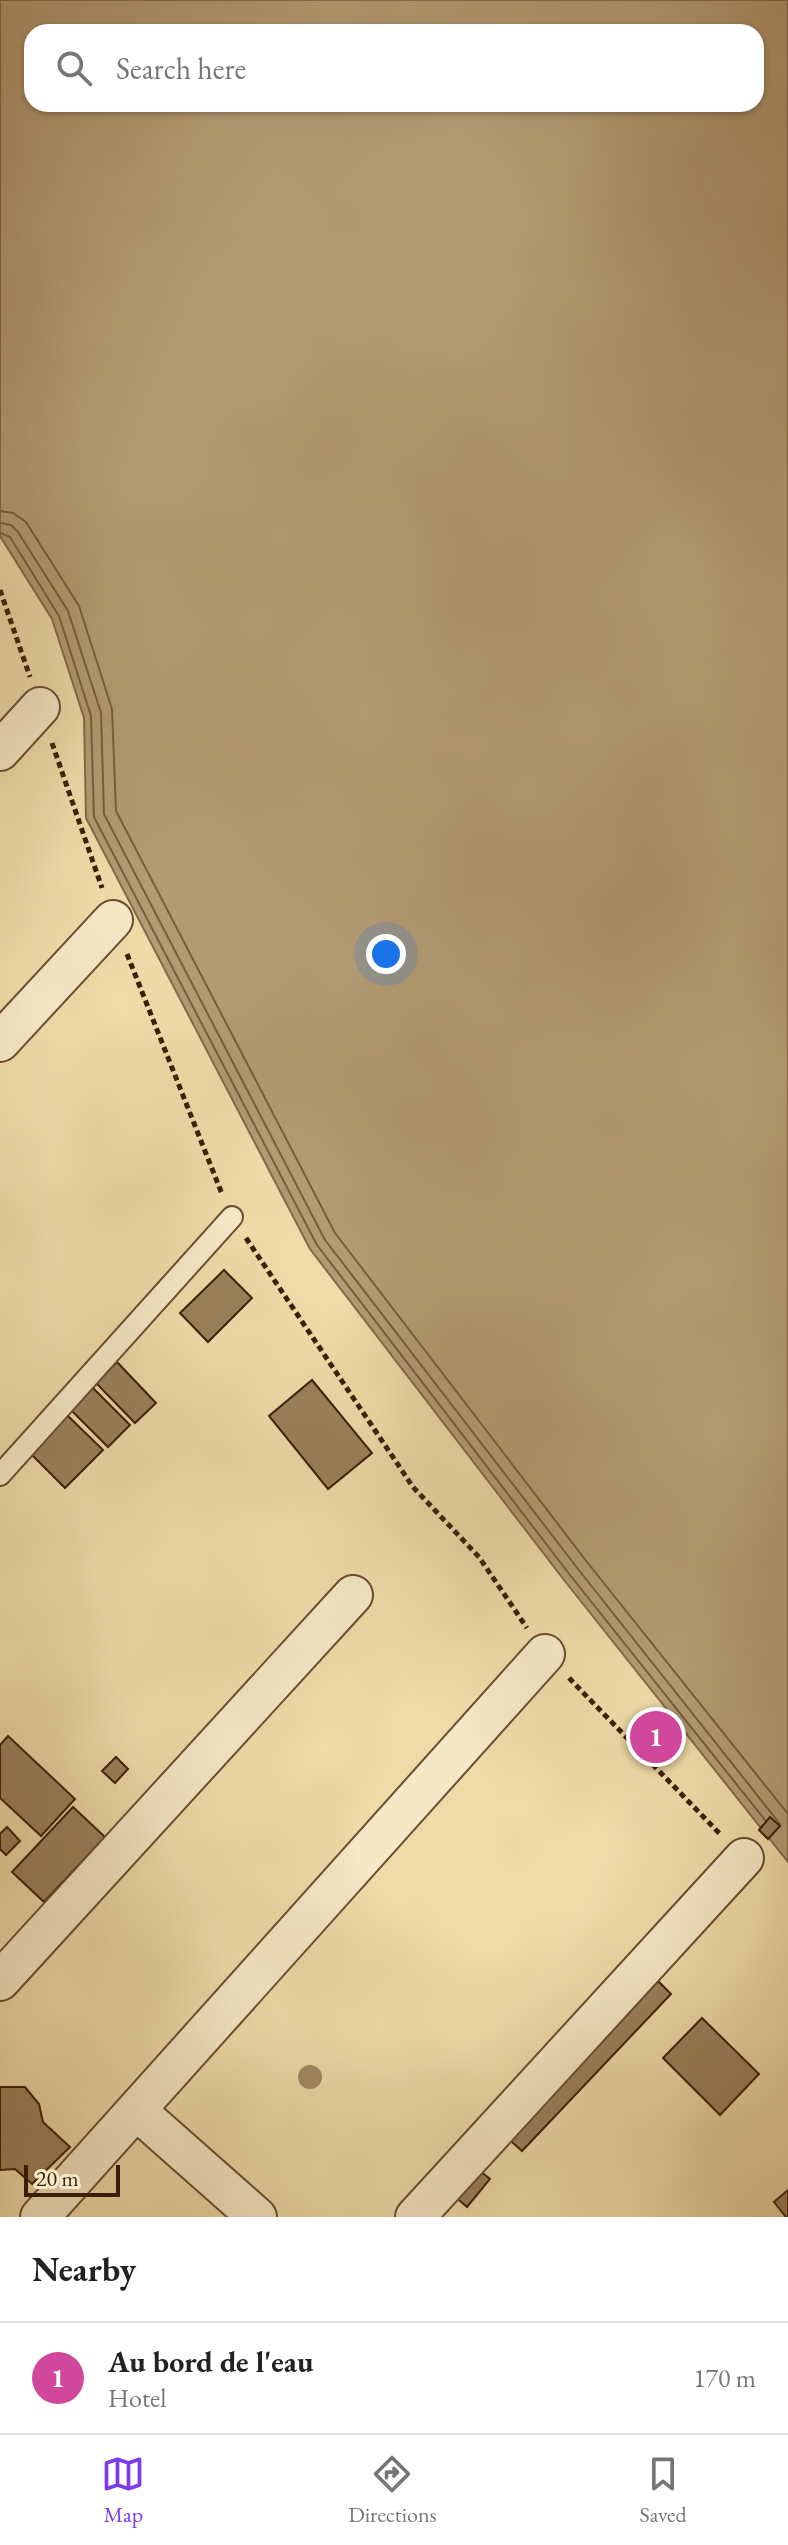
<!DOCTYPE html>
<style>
body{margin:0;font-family:"EB Garamond",serif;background:#f6f6f6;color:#222}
.scale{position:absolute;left:24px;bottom:20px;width:96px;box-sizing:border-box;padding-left:8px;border:4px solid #3e1d08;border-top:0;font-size:22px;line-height:28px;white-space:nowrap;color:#3e1d08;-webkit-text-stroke:6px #f5e8c6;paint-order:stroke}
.you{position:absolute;left:386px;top:954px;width:28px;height:28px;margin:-20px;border:6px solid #fff;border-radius:50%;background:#1a73e8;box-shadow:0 0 0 12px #1a73e833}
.badge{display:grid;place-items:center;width:52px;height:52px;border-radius:50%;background:#7c3aed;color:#fff;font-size:26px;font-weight:700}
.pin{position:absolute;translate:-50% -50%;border:4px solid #fff;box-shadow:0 2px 8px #0006}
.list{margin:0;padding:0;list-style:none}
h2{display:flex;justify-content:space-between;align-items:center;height:104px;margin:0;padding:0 32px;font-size:34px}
h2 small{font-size:26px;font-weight:400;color:#767676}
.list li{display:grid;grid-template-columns:52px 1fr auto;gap:24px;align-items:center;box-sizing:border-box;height:112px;padding:0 32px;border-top:2px solid #e0e0e0}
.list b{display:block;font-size:30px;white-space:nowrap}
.list p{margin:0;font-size:26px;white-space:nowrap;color:#767676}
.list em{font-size:26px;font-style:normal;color:#767676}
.icon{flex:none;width:44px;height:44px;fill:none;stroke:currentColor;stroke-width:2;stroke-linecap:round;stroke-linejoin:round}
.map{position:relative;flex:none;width:788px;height:2217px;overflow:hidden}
.search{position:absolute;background:#fff;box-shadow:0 2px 6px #0004;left:24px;right:24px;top:24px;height:88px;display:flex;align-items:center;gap:20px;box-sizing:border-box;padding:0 28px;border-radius:24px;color:#767676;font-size:30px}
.sheet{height:216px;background:#fff}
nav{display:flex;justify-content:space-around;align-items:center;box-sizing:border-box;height:112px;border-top:2px solid #e0e0e0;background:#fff;font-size:22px;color:#767676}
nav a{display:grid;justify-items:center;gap:4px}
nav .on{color:#7c3aed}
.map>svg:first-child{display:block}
</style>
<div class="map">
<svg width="788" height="2217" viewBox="0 0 788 2217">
<rect width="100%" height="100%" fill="#efdba8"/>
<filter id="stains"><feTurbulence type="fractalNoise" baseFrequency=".0025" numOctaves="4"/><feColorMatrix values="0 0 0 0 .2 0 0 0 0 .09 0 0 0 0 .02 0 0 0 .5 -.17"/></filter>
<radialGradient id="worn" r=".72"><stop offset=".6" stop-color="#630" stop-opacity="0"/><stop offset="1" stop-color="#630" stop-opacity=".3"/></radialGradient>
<path fill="#b39a72" stroke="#846848" stroke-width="2" fill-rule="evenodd" d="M0,0H788V1862L564,1580L310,1249L86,818L84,718L52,619L0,536ZM32,32H756V104H32Z"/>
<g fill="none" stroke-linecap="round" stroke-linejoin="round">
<path stroke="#785c3d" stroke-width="2" d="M0,511L13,513L26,522L79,606L112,709L116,811L335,1233L587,1562L788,1814
M0,523L11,525L18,532L68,611L101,713L104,814L325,1240L578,1569L780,1824
M0,533L10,537L59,616L91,716L94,817L317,1245L570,1575L765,1820"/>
</g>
<path fill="#9a805b" stroke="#3e1d08" stroke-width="2" d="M224,1270L252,1298L208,1342L180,1313Z
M117,1362L156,1403L135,1423L96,1383Z
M312,1380L372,1453L328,1489L269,1416Z
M93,1388L130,1425L108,1447L71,1410Z
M67,1415L103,1450L65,1488L30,1453Z
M8,1736L75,1799L41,1836L0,1798V1745Z
M116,1757L128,1769L115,1783L102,1771Z
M73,1807L105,1837L44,1902L12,1872Z
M770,1817L780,1826L768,1839L759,1830Z
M7,1827L20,1841L6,1855L0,1849V1834Z
M653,1976L671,1994L522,2151L503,2134Z
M702,2018L759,2074L720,2115L663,2058Z
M0,2087H25L39,2104L43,2122L70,2147L32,2184L15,2169L0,2170Z
M474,2166L490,2179L467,2207L451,2193Z
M788,2190V2217H786L774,2202Z"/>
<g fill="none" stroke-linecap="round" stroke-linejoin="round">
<g stroke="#6a4c30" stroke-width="24">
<path id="lane" d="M0,1475L232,1217"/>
</g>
<g stroke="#6a4c30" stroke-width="42">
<path id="street" d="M0,751L40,707
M0,1042L113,920
M0,1981L353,1595
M136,2110L257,2217
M40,2217L545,1654
M415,2217L744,1858"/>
</g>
<path stroke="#3e1d08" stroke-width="5" stroke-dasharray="6 4" stroke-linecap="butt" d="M0,590L30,677
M52,743L102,888
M127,954L222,1194
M246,1238L413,1487L479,1557L527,1628
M569,1678L721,1835"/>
<use href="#lane" stroke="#f5e8c6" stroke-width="20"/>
<use href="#street" stroke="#f5e8c6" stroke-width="38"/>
</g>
<circle fill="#a28862" cx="310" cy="2077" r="12"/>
<rect width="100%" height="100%" filter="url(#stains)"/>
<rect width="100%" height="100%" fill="url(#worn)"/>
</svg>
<div class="scale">20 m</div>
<div class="you"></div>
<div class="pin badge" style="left:656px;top:1737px;background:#d1479c">1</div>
<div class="search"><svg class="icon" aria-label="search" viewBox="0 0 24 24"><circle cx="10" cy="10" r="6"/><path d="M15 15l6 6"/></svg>Search here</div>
</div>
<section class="sheet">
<h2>Nearby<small></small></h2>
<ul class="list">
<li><span class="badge" style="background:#d1479c">1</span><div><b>Au bord de l'eau</b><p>Hotel</p></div><em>170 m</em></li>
</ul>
</section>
<nav>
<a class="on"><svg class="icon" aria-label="map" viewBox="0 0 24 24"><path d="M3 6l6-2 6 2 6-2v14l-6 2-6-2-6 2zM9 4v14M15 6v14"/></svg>Map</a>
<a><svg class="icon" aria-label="directions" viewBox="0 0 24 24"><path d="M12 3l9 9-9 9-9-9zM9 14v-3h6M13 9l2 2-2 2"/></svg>Directions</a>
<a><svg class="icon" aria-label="saved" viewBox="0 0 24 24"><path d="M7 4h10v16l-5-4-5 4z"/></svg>Saved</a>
</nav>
